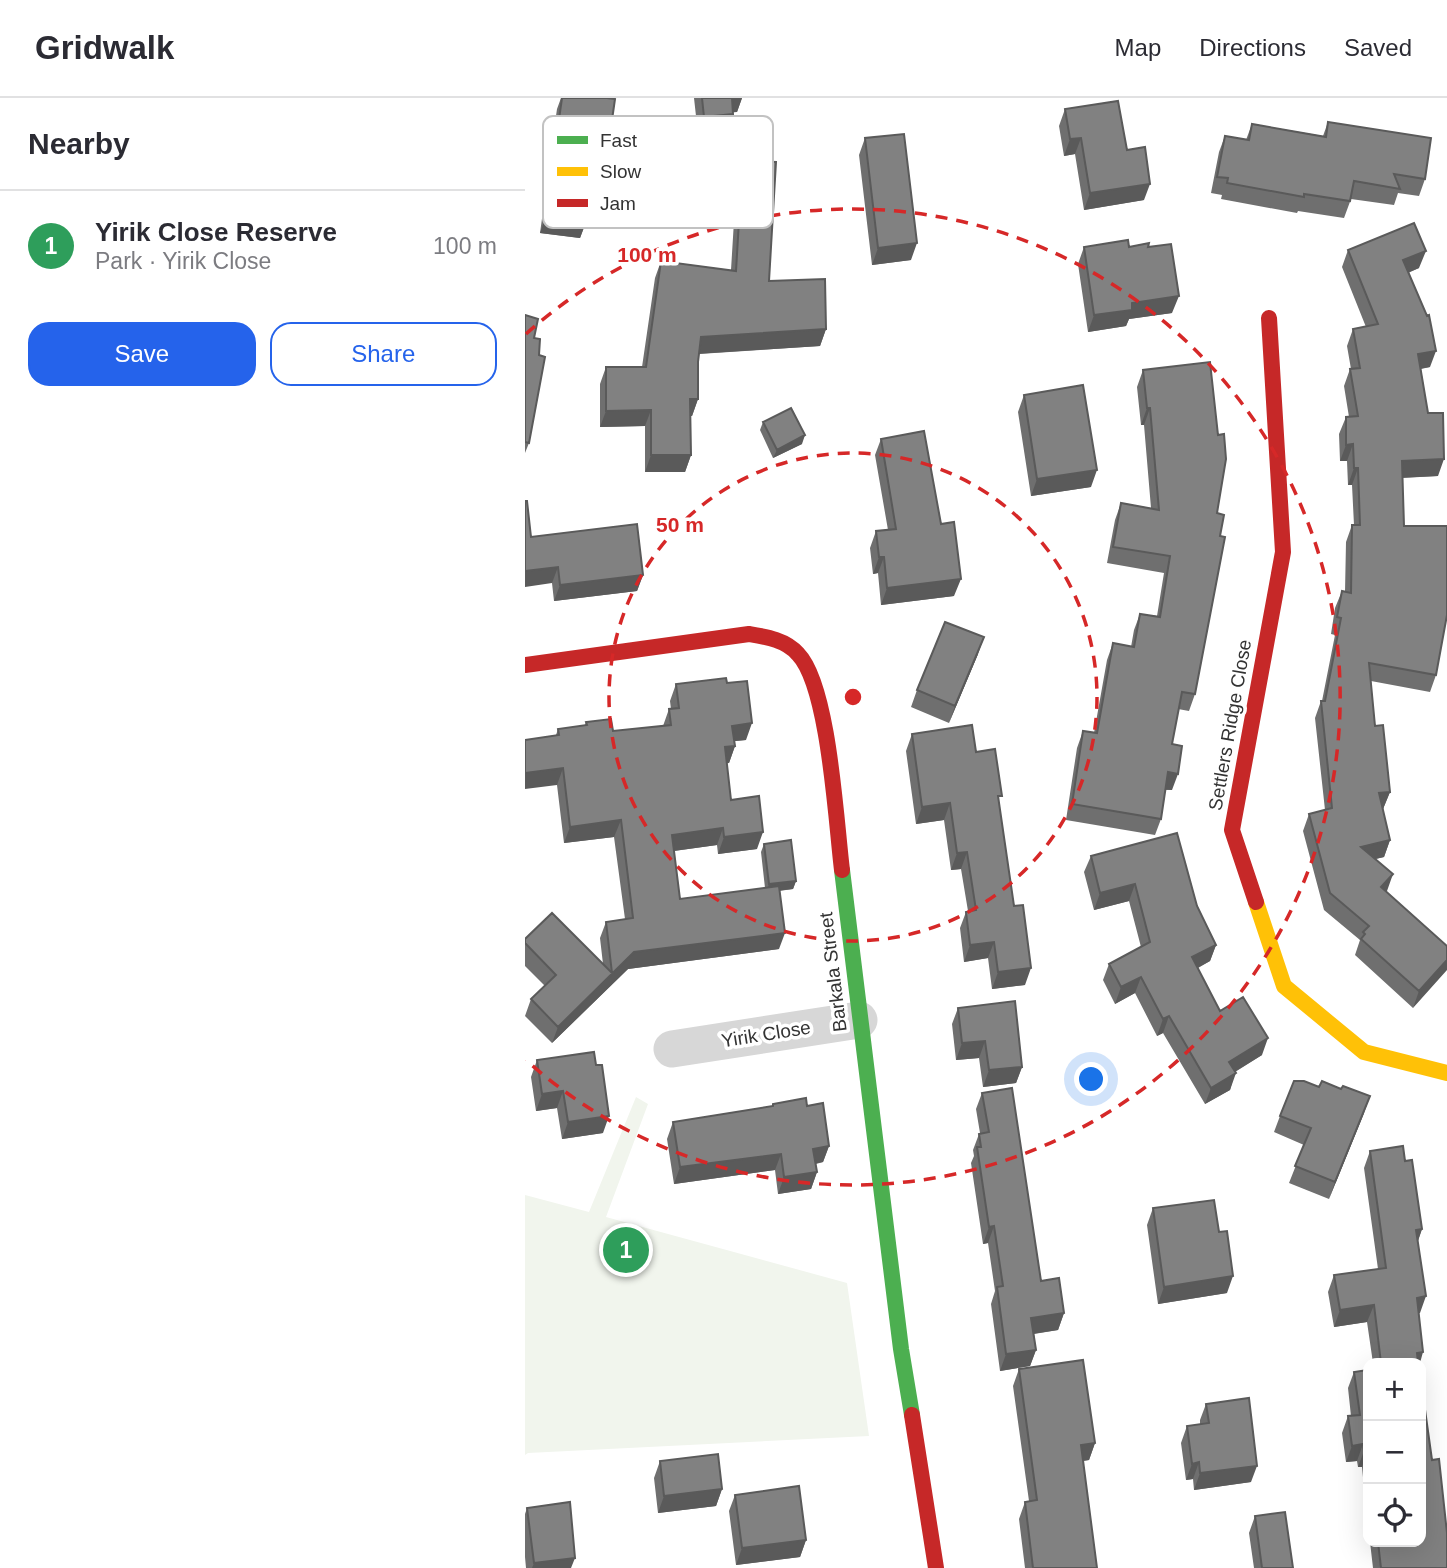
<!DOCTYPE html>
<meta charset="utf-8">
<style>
body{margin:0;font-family:Arial,sans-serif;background:#f7f7f7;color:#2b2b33}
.controls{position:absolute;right:21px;bottom:21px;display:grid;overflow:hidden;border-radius:14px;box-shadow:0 7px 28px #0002}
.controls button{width:63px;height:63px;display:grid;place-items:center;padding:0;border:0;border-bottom:2px solid #e1e1e2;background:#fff;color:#2b2b33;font:35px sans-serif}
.you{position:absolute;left:567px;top:982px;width:24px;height:24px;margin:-18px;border:5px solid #fff;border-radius:50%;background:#1a73e8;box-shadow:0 0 0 10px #1a73e833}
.badge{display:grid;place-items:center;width:46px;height:46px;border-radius:50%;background:#2563eb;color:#fff;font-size:23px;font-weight:700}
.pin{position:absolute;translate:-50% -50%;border:4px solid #fff;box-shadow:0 2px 7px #0006}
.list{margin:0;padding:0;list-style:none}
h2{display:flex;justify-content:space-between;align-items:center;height:91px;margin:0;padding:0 28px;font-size:30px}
h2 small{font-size:23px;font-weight:400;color:#7c7c81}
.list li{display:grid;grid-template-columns:46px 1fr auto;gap:21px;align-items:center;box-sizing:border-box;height:112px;padding:0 28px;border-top:2px solid #e1e1e2}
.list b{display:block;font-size:26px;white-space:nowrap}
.list p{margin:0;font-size:23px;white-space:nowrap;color:#7c7c81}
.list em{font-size:23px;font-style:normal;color:#7c7c81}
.actions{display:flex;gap:14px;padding:21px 28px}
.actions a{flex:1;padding:16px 0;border:2px solid #2563eb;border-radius:21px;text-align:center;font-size:24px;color:#2563eb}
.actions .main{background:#2563eb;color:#fff}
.icon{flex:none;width:38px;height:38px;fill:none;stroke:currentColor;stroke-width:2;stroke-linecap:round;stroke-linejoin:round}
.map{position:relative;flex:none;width:922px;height:1470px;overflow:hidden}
header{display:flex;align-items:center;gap:42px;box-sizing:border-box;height:98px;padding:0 35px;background:#fff;border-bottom:2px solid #e1e1e2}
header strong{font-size:33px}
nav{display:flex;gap:38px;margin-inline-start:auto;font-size:24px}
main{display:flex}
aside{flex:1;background:#fff}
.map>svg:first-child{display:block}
</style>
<header>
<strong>Gridwalk</strong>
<nav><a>Map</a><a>Directions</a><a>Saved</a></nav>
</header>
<main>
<aside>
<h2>Nearby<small></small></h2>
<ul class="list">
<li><span class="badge" style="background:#2e9e5b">1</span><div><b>Yirik Close Reserve</b><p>Park · Yirik Close</p></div><em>100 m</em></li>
</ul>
<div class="actions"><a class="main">Save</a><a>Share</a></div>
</aside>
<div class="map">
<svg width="922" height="1470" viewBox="0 0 922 1470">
<rect width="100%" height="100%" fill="#fff"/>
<path fill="#f1f5ed" d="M111,999L123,1006L81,1119L322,1185L344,1338L3,1355L0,1357V1097L64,1114Z"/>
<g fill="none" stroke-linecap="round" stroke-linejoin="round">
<path stroke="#d7d7d7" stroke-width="37" d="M147,951L334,922"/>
<path stroke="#4caf50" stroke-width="16" d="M317,772L376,1251L387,1317"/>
<path stroke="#ffc107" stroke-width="16" d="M731,804L759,888L839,954L922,975"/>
<path stroke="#c62828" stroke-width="16" d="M0,567L224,536C242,539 261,542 273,556C304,588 311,724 317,772
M731,804L707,732L758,454L744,220
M387,1317L411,1470"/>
</g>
<path fill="#6f6f6f" d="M36,0H82L80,46L26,52L32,11Z
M169,0H217L212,14H208L202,32L173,36Z
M540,11L602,52L619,102L559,112L550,56L539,58L534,28Z
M803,24L900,81L894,98L873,95L869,107L826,101L819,120L773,113L772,115L696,101L697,97L686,95L694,54L700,38L721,42L727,26L798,38Z
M340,40L386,162L347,167L334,57Z
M30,54L61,124L55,140L15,135L24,70Z
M199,62L244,183L301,231L295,248L174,256L173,301L167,318H165L166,357L160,374H120V328L75,329V286L81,269H117L130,180L136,163L206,172L209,123H191L193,79Z
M559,149H623L647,215L604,221L601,228L563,234L553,166Z
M823,152L894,170L883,175L905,269L896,271L913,378L877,380L879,428L911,577L905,594L846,583L850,628L865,694L858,711L865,742L859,759L850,761L861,793L922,848L888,910L830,857L835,842L799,812L778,733L784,716L800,712L790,620L796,603H797L810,537L806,536L810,510L817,493L820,494L821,444L827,427H829L827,387H823L822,363H815L814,336L821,319H824L819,288L825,271H826L822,248L828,231L841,229L817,169Z
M0,217L9,240L4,345L0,355Z
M618,272L692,415L670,596L664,613L653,611L647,646V692H640L636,721L630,737L541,722L552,650L558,633L569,635L582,562L588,545L606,549L609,532L615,516L632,518L639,475L582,465L590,422L596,405L626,410L619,327H616L612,289Z
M499,297L566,389L506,398L493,314Z
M238,324L277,346L248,360L235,332Z
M356,341L416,426L429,498L356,507L353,475L348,476L345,450L351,433L363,432L350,357Z
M6,439L118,477L112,493L29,503L27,485Z
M453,556L424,625L386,609L392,592Z
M202,585L221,642L209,643L210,648L204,665H202L206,702L232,751L193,756L192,747L149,753L155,801L240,790L236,754L239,746L271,783L268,791L254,793V851L103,871L27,945L0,918L6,901L20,888L0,868V841L78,866L75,840L81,824L100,821L89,739L39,745L32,687L31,637L33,631L60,627L61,624L88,633L138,628L144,611H146L145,603L151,586Z
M387,636L451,654L474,705L500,887L467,891L463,860L439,864L435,830L441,814L443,813L436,771L426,772L419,722L391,726L381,653Z
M566,758L672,808L691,847L685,863L673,870L695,913L737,957L710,974L705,992L680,1006L638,935L632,938L610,895L590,906L578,882L584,866L616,849L604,803L569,812L559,774Z
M433,910L497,969L491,985L458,989L454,960L431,962L427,926Z
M12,962L78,1035L37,1041L32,1010L11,1013L6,979Z
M794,989L816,991L839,1015L804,1101L764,1085L779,1047L749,1034L755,1018Z
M457,995L516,1183L539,1215L533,1232L509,1236L511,1252L505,1268L475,1273L466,1206L470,1193L463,1145L458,1146L446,1065L449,1058L448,1052L454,1036L455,1035L451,1011Z
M248,1006L282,1008L304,1048L298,1064L291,1066L292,1074L286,1091L253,1096L250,1072L149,1086L142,1041L148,1024L247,1009Z
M845,1053L880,1063L897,1131L893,1143L895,1215H894L895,1265H848L842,1224L809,1229L803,1194L809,1177L853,1171L839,1070Z
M628,1110L694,1134L702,1195L633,1206L622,1127Z
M494,1271L570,1345L564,1362L558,1363L572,1470H500L494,1421L500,1404L504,1403L488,1288Z
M843,1272V1430L837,1369H833L832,1363L821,1364L817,1335L823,1318H826L823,1290L829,1274Z
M681,1306L726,1384L669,1392L668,1381L661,1382L656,1345L662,1328L675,1327V1322Z
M135,1363L197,1391L191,1408L133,1415L129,1380Z
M210,1397L281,1442L275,1459L211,1467L204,1413Z
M2,1410L46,1470H1L0,1459V1416Z
M730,1418L768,1470H729L724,1435Z
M845,1444H896L922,1470H848Z"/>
<path fill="#5a5a5a" d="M206,0H217L212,14L201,15Z
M208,16L202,32L173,36L179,19Z
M86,29L80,46L26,52L32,35Z
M556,40L550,56L539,58L545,41Z
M625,86L619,102L559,112L565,95Z
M197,106H215L209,123H191Z
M21,118L61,124L55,140L15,135Z
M392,145L386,162L347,167L353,150Z
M901,153L894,170L872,179L878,162Z
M654,198L647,215L604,221L601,228L563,234L569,217L607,205Z
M301,231L295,248L170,256L176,239Z
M911,253L905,269L887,272L893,256Z
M165,301H173L167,318L159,317Z
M622,310H625L619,327H616Z
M126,312L120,328L75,329L81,313Z
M280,337L277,346L248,360L252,352Z
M828,346L822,363H815L821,347Z
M126,357H166L160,374H120Z
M919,361L913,378L870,380L877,363Z
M829,370H833L827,387H823Z
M572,372L566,389L506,398L512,381Z
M354,459H359L353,475L348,476Z
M33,469L27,485L0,489V473Z
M118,477L112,493L29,503L35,487Z
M436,481L429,498L356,507L362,490Z
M459,539L453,556L424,625L430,608Z
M227,625L221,642L201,644L207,628Z
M210,648L204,665L194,666L200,649Z
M38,670L32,687L0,691V675Z
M643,674L653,676L647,692L637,691Z
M865,694L858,711L847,712L854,695Z
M425,705L419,722L391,726L397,709Z
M96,722L89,739L39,745L45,729Z
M198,730L192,747L141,754L147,737Z
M238,734L232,751L193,756L199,739Z
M865,742L859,759L830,766L836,749Z
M442,754L436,771L426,772L432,755Z
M868,776L862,793L850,806L856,789Z
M271,783L268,791L241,794L244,786Z
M610,786L604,803L569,812L575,795Z
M260,835L254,851L103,871L27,945L33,929L109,854Z
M469,844L463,860L439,864L445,847Z
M691,847L685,863L661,876L667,859Z
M922,862V872L888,910L894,893Z
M506,870L500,887L467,891L473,874Z
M616,879L610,895L590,906L596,889Z
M644,918L638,935L632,938L638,921Z
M743,940L737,957L698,981L704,964Z
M460,943L454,960L431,962L437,945Z
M497,969L491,985L458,989L464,972Z
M711,975L705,992L680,1006L686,990Z
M38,993L32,1010L11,1013L17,996Z
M845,998L839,1015L804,1101L810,1084Z
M84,1018L78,1035L37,1041L43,1024Z
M304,1048L298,1064L282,1067L288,1051Z
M256,1056L250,1072L149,1086L155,1069Z
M292,1074L286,1091L253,1096L259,1079Z
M469,1128L463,1145L458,1146L464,1129Z
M897,1131L891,1148V1132Z
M708,1178L702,1195L633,1206L639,1189Z
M901,1198L895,1215L886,1216L892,1200Z
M849,1207L842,1224L809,1229L815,1212Z
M539,1215L533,1232L500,1237L506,1220Z
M511,1252L505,1268L475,1273L481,1256Z
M898,1254L895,1265H888L892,1255Z
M570,1345L564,1362L549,1364L556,1347Z
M838,1346L832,1363L821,1364L827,1348Z
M843,1352L837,1369H833L839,1353Z
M674,1364L668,1381L661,1382L667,1366Z
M732,1368L726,1384L669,1392L675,1375Z
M197,1391L191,1408L133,1415L139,1398Z
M281,1442L275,1459L211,1467L217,1450Z
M50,1460L46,1470H7L9,1465Z"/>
<path fill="#818181" stroke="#5a5a5a" stroke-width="2" d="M37,0H82L90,1L86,29L32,35Z
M177,0H207L208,16L179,19Z
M593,3L602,52L620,49L625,86L565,95L556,40L545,41L540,11Z
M803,24L906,40L900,81L869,76L875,91L829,83L825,103L779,96V99L702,85L703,80L692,79L700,38L724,42L727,26L801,39Z
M379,36L392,145L353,150L340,40Z
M199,62L251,64L244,183L300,181L301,231L176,239L173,264V301H165L166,357H126V312L81,313V269H121L136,163L211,173L215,106H197Z
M889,125L901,153L878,162L902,218L904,217L911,253L893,256L903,315H918L919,361L877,363L879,428H922V517L911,577L844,565L850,628L858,627L865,694L854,695L865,742L836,749L868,776L856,789L922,848V862L894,893L836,841L840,836L838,834L844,828L805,795L784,716L807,710L796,603H800L816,520L812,519L817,493L826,495L827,427H835L833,370H829L828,346L821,347V319L833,318L825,271L835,270L828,231L853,226L823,152Z
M603,142L604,149L624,145L623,149L646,146L654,198L607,205V212L569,217L559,149Z
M0,217L13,221L9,240L15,241L14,257L20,259L4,345L0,344Z
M685,264L693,337L699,336L701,361L692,415L699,417L695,438L700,439L670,596L657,594L647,646L657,648L653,676L643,674L636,721L547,706L558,633L572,635L588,545L609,549L615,516L635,519L645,458L588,449L596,405L634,412L625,310H622L618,272Z
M558,287L572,372L512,381L499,297Z
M266,310L280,337L252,352L238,324Z
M399,333L416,426L429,424L436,481L362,490L359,459H354L351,433L371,431L356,341Z
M0,403H2L6,439L112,426L118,477L35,487L33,469L0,473Z
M420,524L459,539L430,608L392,592Z
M201,580L202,585L222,583L227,625L207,628L210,648L200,649L206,702L234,698L238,734L199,739L198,730L147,737L155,801L254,788L260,835L109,854L33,929L6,901L31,877L0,845V841L27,815L87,875L81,824L108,820L96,722L45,729L38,670L0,675V642L34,637L33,631L62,627L61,624L86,621L88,633L146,627L144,611L154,610L151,586Z
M447,627L451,654L470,651L477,698H473L489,808L498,807L506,870L473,874L469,844L445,847L441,814L451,812L442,754L432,755L425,705L397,709L387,636Z
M652,735L672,808L691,847L667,859L695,913L718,899L743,940L704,964L711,975L686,990L644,918L638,921L616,879L596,889L584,866L625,844L610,786L575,795L566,758Z
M266,742L271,783L244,786L239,746Z
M490,903L497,969L464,972L460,943L437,945L433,910Z
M69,954L71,967H77L84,1018L43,1024L38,993L17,996L12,962Z
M769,983H779L794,989L797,983L816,991L818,988L845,998L810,1084L770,1068L786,1030L755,1018Z
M487,990L516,1183L534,1180L539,1215L506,1220L511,1252L481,1256L472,1189L478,1188L469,1128L464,1129L452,1049H456L454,1036L464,1034L457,995Z
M281,1000L282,1008L298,1005L304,1048L288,1051L292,1074L259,1079L256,1056L155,1069L148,1024L248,1008V1006Z
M878,1048L880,1063L887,1062L897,1131L891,1132L901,1198L892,1200L898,1254L892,1255L893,1265H856L849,1207L815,1212L809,1177L861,1170L845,1053Z
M689,1102L694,1134L702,1133L708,1178L639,1189L628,1110Z
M558,1262L570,1345L556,1347L572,1470H508L500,1404L512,1402L494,1271Z
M843,1272V1358V1352L839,1353L838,1346L827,1348L823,1318L835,1317L829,1274Z
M896,1283L907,1362L914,1361L922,1435V1470H856L853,1444H896Z
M724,1300L732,1368L675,1375L674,1364L667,1366L662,1328L684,1325L681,1306Z
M193,1356L197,1391L139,1398L135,1363Z
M274,1388L281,1442L217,1450L210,1397Z
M45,1404L50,1460L9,1465L2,1410Z
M760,1414L768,1470H737L730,1418Z"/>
<g fill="none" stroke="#d62828" stroke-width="3.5" stroke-dasharray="12 9">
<circle cx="328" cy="599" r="244"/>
<path d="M1 236A488 488 0 1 1 1 962"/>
</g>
<g text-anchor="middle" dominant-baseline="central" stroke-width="7" stroke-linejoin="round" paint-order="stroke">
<g font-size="19" fill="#333" stroke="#fff">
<text transform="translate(705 627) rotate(-80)">Settlers Ridge Close</text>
<text transform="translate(308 874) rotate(-97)">Barkala Street</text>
<text transform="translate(241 936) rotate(-9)">Yirik Close</text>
</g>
</g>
<rect x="18" y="18" width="230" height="112" rx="10" fill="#fff" stroke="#c2c2c2" stroke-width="2"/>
<rect x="32" y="38" width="31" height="8" fill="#4caf50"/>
<rect x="32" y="69" width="31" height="9" fill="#ffc107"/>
<rect x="32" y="101" width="31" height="8" fill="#c62828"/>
<g font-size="19" fill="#333">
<text x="75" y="49">Fast</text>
<text x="75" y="80">Slow</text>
<text x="75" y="112">Jam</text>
</g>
<circle cx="328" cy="599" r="10" fill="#d62828" stroke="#fff" stroke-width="3.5"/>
<g font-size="21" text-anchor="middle" font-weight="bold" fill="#d62828" stroke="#fff" stroke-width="7" stroke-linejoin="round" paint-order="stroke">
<text x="122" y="164">100 m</text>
<text x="155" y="434">50 m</text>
</g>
</svg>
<div class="controls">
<button>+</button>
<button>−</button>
<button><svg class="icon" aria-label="locate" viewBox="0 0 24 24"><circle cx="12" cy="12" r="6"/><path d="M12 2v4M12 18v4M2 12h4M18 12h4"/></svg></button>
</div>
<div class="you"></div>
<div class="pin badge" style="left:101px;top:1152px;background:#2e9e5b">1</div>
</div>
</main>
